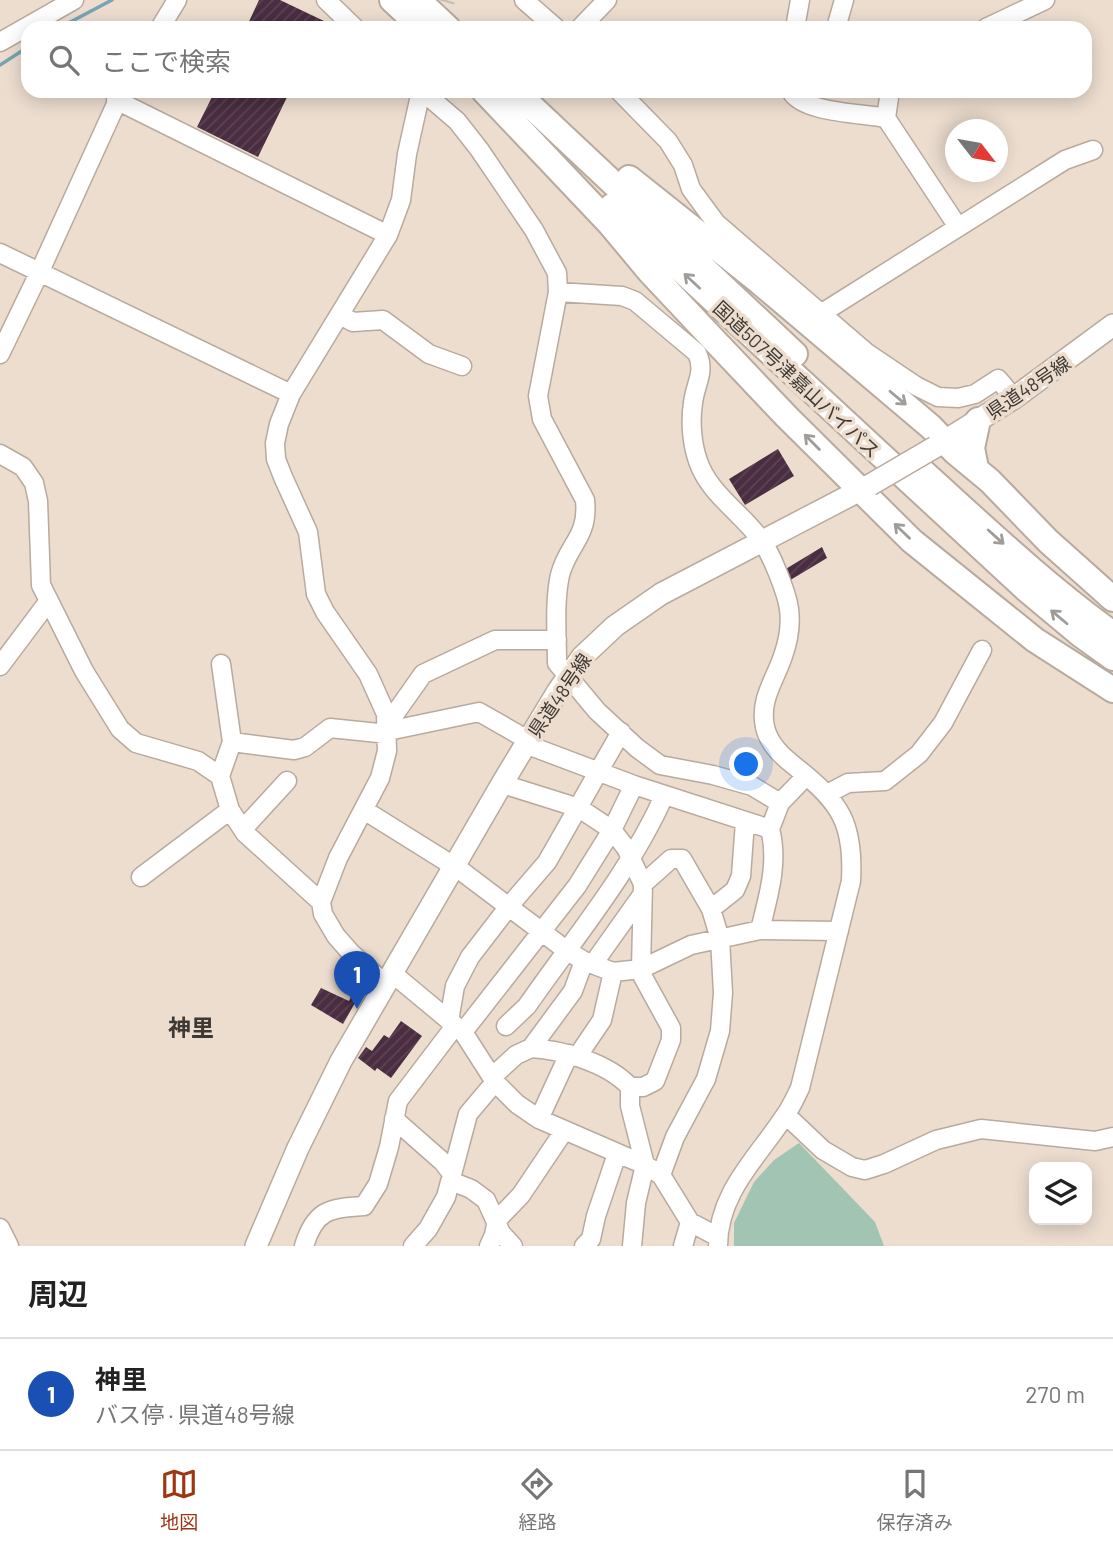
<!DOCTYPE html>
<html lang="ja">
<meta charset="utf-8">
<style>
body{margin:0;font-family:Barlow,"Noto Sans JP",sans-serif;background:#f2f2f2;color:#222}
.controls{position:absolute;right:21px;bottom:21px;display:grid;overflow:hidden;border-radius:14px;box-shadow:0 4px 18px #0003}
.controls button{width:63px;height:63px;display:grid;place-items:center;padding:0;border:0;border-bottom:2px solid #e0e0e0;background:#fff;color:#222;font:35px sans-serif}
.compass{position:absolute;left:945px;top:119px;width:63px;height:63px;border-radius:50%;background:#fff;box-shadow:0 4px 18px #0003;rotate:121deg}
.you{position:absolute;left:747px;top:765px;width:24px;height:24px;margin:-18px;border:5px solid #fff;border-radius:50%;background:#1a73e8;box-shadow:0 0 0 10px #1a73e833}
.badge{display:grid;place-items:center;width:46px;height:46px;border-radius:50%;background:#9d3713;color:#fff;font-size:23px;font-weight:700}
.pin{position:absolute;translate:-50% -58px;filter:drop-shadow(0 2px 4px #0008)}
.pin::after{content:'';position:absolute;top:37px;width:24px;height:21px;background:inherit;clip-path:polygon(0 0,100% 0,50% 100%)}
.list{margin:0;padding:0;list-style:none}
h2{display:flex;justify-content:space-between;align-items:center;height:91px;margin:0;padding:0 28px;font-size:30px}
h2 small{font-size:23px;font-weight:400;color:#767676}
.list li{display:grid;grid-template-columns:46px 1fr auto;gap:21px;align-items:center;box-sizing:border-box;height:112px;padding:0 28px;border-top:2px solid #e0e0e0}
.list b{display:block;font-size:26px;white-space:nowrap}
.list p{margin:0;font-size:23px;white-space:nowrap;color:#767676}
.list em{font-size:23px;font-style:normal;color:#767676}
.icon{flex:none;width:38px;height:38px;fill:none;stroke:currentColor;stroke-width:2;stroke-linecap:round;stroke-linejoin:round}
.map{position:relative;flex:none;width:1113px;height:1246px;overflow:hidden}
.search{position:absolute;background:#fff;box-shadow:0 4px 18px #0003;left:21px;right:21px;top:21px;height:77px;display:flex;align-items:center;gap:18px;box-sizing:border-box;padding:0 24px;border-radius:21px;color:#767676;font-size:26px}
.sheet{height:203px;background:#fff}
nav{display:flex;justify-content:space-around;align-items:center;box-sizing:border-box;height:98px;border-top:2px solid #e0e0e0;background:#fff;font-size:19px;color:#767676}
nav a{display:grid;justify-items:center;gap:4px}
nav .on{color:#9d3713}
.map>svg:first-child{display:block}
</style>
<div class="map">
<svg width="1113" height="1246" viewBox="0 0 1113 1246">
<defs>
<pattern id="building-hatch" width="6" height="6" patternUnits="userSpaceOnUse" patternTransform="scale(1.75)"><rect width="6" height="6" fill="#4a2d40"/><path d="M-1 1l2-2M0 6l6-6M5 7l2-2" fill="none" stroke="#5c4454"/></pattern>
</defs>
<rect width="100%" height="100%" fill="#ecddcf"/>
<path fill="#a2c4b2" d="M799,1143L875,1222L884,1246H734V1223L754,1182L774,1160Z"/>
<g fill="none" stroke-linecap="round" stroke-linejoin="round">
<path stroke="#78a5b1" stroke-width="3.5" d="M59,28L112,0
M0,65L28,47"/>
</g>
<path fill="url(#building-hatch)" d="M259,0H280L324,21L321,28H246Z
M215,91H290L258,157L197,127Z
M778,449L794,476L745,505L729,479Z
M822,547L827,558L787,582L784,570Z
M321,988L349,1001L354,991L360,994L343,1024L311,1005Z
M401,1021L422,1036L391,1078L377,1068L375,1071L358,1058L366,1047L372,1051L384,1035L389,1038Z"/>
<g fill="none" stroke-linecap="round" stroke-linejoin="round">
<path stroke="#c9bcb0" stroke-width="18" stroke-dasharray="18 9" stroke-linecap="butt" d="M438,28L446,0"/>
<g stroke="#b8aa9d" stroke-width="21">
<path id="minor" d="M326,0L355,28
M524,0L556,28
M160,28L177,0
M580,28L607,0
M795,28L800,0
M836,28L844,0
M986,28L1045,0
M0,42L74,0
M422,91L457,121L479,149L534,230L557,273L558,292L538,396L542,419L585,500C589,537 568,544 560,575C554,602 557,635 557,663L597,711L637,748L660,765L713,775L752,786L780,803
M619,91L668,141L683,165L691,189L716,223L867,353L916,386L938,397L958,398L975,394L998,379L1014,398
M791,91C802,113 862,113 886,118L958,227
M116,100L388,235
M886,118L890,91
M0,253L291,394
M558,292L622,296L635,301L697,353C706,372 695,384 693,403C690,422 692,444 698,461C709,494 742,513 761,540C771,553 787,593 789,609C791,624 788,642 783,656C775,680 759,700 765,727C769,745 783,757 797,768C841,803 854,824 851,881L800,1088C795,1098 791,1108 784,1117C757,1158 718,1193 718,1246
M822,313L1065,160L1093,150
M340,315L353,322L383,320L429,354L462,366
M0,354L40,271L122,91
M0,454L23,467L34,483L38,501L41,585L84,671L120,729L136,743L198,761L220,776L230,810L245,833L321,902
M0,666L48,602
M387,725L423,674L495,640H557
M388,731L479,712L528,740
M232,742L294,750L305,747L330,728L388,734
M525,744L634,785L770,829C779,863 768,897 760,930
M220,776L232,742L221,664
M503,782L509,786L579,808L612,830L626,848L643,884L641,969L643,977L671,1028V1040L655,1081L643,1087H630
M827,794L848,783L885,781L919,754L943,723L982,650
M364,810L460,870L566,950L584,961L613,972L641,969L691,945L760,930L839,931
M243,829L287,781
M770,829L780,803L806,776
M141,877L230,810
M643,884L671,859H682L711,909L720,939L723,993L720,1031L706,1079L675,1137L661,1175
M711,909L735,890L741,876L745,822
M593,964L642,895
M392,973L463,1032L495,1082L517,1104L539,1119L645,1165L661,1175L690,1222L718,1237
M385,984L351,953L336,936L323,914L321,902L338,858L380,778L387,751L386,714L368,674L325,612L316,594L308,532L283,477L276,459L275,443L279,424L291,394L388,235L401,200L407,154L421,91
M449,1021L455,986L470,957L510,905L547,862L621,732
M506,1026L527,1006C575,937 630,872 664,796
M463,1032L577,886L612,830L634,785
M531,1048C563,1050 608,1063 630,1087V1106L645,1165L636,1203L632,1246
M577,1057L602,1020L613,972
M492,1077L516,1055L531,1048L573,991L584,961
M786,1115L823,1150L852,1167L865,1170L884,1164L936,1140L981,1129L1095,1141L1113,1137
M394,1119L443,1162L452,1174
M539,1119L569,1054
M451,1181L471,1189L486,1200L501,1233L513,1246
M0,1228L9,1246
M304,1246C315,1210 329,1208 364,1206L378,1184L389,1147L398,1101L455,1026
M413,1246L428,1229L446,1197L468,1114L495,1082
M489,1246L494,1235L497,1220L521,1195L564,1131
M584,1246L591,1239L596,1216L617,1154
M683,1246L690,1222"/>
</g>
<g stroke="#b8aa9d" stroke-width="24">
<path id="major" d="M935,447L1014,398L1113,325
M256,1246L298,1148L341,1061L503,782L558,691L582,657L615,626L661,594L870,485"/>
</g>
<g stroke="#b8aa9d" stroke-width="28">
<path id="highway" d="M392,0L422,28
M418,0L448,28
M484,91L610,224L650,272L713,339L786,416L912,541L1035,640L1113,690
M515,91L795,354
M629,178L756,279L931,427L955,452L990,481L1048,541L1113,599
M612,206L1027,590L1081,635L1113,658
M976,468L972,448L978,420
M922,471C984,527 1045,585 1113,634"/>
</g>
<use href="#minor" stroke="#fff" stroke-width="18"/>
<use href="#major" stroke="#fff" stroke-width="21"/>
<use href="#highway" stroke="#fff" stroke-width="24"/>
<g stroke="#b8aa9d" stroke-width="24" stroke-linecap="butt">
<path id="major-bridge" d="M870,485L935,447"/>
</g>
<use href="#major-bridge" stroke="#fff" stroke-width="21"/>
</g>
<defs><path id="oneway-shaft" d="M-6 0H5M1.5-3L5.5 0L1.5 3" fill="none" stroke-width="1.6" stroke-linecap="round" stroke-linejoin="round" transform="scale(1.75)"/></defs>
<g stroke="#9f9c9a">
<use href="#oneway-shaft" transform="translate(692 281) rotate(-137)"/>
<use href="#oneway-shaft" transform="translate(898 398) rotate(40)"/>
<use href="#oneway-shaft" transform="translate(812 442) rotate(-135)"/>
<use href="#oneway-shaft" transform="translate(902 531) rotate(-136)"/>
<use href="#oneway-shaft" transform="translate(996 537) rotate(42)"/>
<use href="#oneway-shaft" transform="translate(1059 617) rotate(-140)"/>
</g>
<g text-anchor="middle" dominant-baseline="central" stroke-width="7" stroke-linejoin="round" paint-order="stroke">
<g font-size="19" fill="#3f3934" stroke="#ecddcf">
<text transform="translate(797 379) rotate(43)">国道507号津嘉山バイパス</text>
<text transform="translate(1028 387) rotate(-34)">県道48号線</text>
<text transform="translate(559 695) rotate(-56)">県道48号線</text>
</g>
<g font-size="23" font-weight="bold" fill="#3f3934" stroke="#ecddcf">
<text x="191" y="1027">神里</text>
</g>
</g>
</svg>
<div class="controls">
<button><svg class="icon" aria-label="layers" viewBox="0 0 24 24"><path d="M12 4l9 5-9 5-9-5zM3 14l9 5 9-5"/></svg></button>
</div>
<svg class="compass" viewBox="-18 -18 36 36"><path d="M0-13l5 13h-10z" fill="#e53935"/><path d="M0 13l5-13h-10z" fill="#767676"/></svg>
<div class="you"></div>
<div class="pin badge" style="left:357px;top:1009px;background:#1a4fb4">1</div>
<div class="search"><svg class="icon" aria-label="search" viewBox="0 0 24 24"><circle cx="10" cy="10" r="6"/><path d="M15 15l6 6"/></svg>ここで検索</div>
</div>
<section class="sheet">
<h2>周辺<small></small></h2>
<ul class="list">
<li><span class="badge" style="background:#1a4fb4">1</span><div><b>神里</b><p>バス停 · 県道48号線</p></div><em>270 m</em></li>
</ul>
</section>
<nav>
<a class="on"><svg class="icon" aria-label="map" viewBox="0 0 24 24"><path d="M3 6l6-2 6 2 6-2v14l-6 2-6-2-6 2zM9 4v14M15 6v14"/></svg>地図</a>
<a><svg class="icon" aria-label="directions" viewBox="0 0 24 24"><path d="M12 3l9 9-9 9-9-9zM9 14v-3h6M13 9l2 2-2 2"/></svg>経路</a>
<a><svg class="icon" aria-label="saved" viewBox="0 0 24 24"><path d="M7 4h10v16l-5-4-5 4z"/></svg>保存済み</a>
</nav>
